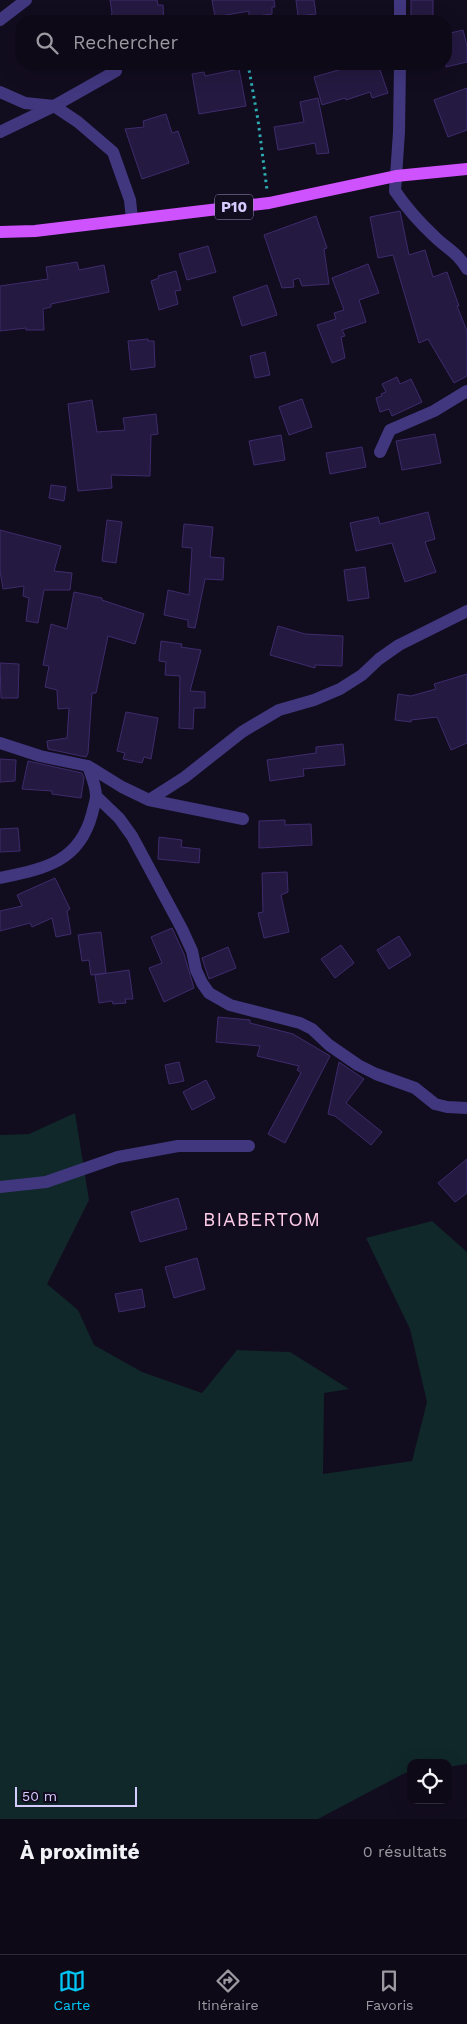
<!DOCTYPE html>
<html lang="fr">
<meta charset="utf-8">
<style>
body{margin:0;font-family:"Work Sans",sans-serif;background:#171220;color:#f1f3f6}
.controls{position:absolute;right:15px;bottom:15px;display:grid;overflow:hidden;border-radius:10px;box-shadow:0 5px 20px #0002}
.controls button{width:45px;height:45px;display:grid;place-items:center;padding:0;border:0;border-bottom:1px solid #2e2a36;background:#0e0917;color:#f1f3f6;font:25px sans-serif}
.scale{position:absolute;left:15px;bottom:12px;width:122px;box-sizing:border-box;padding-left:5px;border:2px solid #d6cbff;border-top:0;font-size:14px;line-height:18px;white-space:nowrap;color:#d6cbff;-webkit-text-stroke:4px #120c1f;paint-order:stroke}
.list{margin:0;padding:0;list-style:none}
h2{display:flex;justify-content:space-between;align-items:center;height:65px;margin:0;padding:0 20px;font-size:21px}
h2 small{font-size:16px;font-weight:400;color:#9b9aa1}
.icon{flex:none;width:28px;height:28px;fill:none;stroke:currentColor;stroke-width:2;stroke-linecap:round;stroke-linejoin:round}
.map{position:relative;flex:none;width:467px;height:1819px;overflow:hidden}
.search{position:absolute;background:#0e0917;box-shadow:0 5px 20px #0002;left:15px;right:15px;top:15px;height:55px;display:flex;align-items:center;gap:12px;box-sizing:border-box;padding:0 18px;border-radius:20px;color:#9b9aa1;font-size:19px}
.sheet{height:135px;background:#0e0917}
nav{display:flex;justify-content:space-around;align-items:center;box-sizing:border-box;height:70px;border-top:1px solid #2e2a36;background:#0e0917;font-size:14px;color:#9b9aa1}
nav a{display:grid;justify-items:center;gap:2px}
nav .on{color:#00c6f6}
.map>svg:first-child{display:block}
</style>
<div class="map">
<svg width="467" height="1819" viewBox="0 0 467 1819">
<rect width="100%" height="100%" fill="#120c1f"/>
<path fill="#102829" d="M75,1113L89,1200L47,1284L78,1310L94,1345L142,1372L202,1393L237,1350L290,1352L349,1389L324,1393L323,1474L412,1461L427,1402L410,1329L366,1238L432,1221L467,1252V1764L448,1767V1763H411V1772L405,1773L318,1819H0V1135L29,1134Z"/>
<path fill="#241940" stroke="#3e2b6c" d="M110,0H157L158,5H163L164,21H109L112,13Z
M212,0H274L275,7H272V14L249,17V11L215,17Z
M296,0H314L316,14L298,16Z
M411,0H433V21H411Z
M463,30L467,46V62L446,67V34Z
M340,64H378L388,93L372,98L370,92L346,100L345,98L322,105L314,77L342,69Z
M239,69L246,106L199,114L192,74L204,72L205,76Z
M467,88V130L448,137L434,100Z
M318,98L329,153L317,154L315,143L278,150L274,127L304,122L300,102Z
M166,114L172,133L178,131L189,163L142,179L125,129L144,127L143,121Z
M400,211L409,255L425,250L433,277L447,272L459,306H457L467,331V376L454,383L428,339L419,343L393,255L378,258L370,217Z
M316,216L327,248L324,249L329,284L302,286L299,278L293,280L294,287L282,288L264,235Z
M208,246L216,272L187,280L179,254Z
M77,262L79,270L104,265L109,292L51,304V307L43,309L44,330H26V328L0,331V286L48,279L46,267Z
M368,264L379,293L359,300L366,322L342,330L345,336L341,337L345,358L332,363L317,325L336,319L334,313L344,310L332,278Z
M176,271L181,290L175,291L178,304L159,310L151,281L159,278L158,276Z
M267,285L277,315L242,326L233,297Z
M148,339V341H154L155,367L131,370L128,341Z
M265,352L270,375L255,378L250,356Z
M397,377L400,384L411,379L422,402L392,416L389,409L380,412L376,398L382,396L381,394L386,392L382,384Z
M302,399L312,427L289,435L279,407Z
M92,400L97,432L125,430L123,418L156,414L158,434L151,435L150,476L111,475L112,488L78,491L68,404Z
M435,434L441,463L402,470L396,441Z
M281,435L285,460L254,465L249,441Z
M362,447L366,467L330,474L326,453Z
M51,485L66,487L64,501L49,498Z
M428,512L435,539L425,542L436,572L405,582L392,543L356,551L350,523L378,517L380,524Z
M107,520L122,522L116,563L102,561Z
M184,524L213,527L210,557L224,558L223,580L205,579L195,628L188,627V620L164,615L168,590L189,595L192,548L182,547Z
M0,530L61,546L54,571L72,573L70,590H44L38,623L26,621L29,598L23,596L24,586L3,589L0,571Z
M365,567L369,598L348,601L344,570Z
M74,592L102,598V600L144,614L135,644L108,636L96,693H92L88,753L86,757L48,749L47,741L67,738L69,708L58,709L57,690L45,687L49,666L43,665L51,624L67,629Z
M278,626L305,634L343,636L342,666L315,665V668L270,655Z
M161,641L182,644L181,647L201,650L190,691L205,692V708H194L193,729L179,728L180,676L165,675L166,662L159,661Z
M0,663L19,664L18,698H1Z
M467,674V743L451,750L437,717L411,720V722L395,720L398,694L411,696L436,689L434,684Z
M126,712L158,718L151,759L144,757L142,763L123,759L125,753L117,751Z
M343,744L345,765L303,769L304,776L270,781L267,760L316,753V747Z
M0,759L16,760L15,781L0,782Z
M28,761L82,773L84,778L81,798L52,794V791L22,789Z
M285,820V825L311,824L312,845L259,848V821Z
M18,828L20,851L0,852V829Z
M159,837L182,840L181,847L200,849L199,863L158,859Z
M287,872L288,892L281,895L289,932L264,938L258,913L263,912L262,873Z
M55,878L70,909L67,911L71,934L56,937L52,918L32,927L30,923L0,931V911L22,906L17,895Z
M172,928L184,954L194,988L164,1002L149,968L162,963L151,937Z
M101,932L106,973L91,975L89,960L82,961L78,935Z
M399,936L411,955L389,969L377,950Z
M341,945L354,963L335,978L321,959Z
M228,947L236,968L209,979L202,958Z
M129,970L133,999H125L126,1003L113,1004L112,1001L99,1003L95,975Z
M218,1017L250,1020V1023L293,1034L330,1056L285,1143L268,1134L301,1073L297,1070L299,1066L257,1056L260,1046L216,1042Z
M179,1062L184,1081L169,1084L165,1065Z
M339,1062L364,1079L346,1103L382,1132L371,1145L335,1116L328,1114Z
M206,1080L215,1098L192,1110L183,1092Z
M467,1159V1193L455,1202L438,1183Z
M178,1198L187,1229L140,1242L131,1212Z
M197,1258L205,1289L174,1298L165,1267Z
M142,1289L145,1307L119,1312L115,1294Z"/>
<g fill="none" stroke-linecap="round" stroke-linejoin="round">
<path stroke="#2dacb1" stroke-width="3" stroke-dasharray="2.5 4" stroke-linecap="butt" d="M248,64L258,120L267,190"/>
<path stroke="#41377f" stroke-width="12" d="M400,0V21
M0,20L26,0
M400,64L399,132L395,191C406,207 420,223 434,236C447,249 457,252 467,269
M0,92L25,103L54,106L78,122L113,152L130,200L132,219
M0,132L54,106L116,71
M380,452L390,430L434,411L467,391
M0,743L40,756L88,766L122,787L149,800L243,819
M96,796L119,818L132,836L182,929L192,951L196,970L202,983L209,993L230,1005L300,1023L312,1029L329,1045L358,1065L376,1074L415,1088L435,1104L447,1107L467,1108
M149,800L185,777L242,732L257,723L279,710L314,700L340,689L362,675L379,659L399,645L467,611
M0,878C43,869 79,863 92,814C93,809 96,801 96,796C96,786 91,775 88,766
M0,1187L46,1182L118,1157L178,1146H249"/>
<path stroke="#cf52ff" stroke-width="12" d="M0,232L35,231L269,203L396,176L467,169"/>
</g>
<g text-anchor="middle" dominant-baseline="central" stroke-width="4" stroke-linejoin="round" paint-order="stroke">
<rect fill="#120c1f" stroke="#9b92bc" stroke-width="1" x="215" y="194.5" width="38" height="25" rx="4"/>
<g font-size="15" font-weight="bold" fill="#d6cbff">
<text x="234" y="207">P10</text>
</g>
<g font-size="19" letter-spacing="1" fill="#ffcde8" stroke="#120c1f">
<text x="262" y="1219">BIABERTOM</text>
</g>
</g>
</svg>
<div class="controls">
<button><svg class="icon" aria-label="locate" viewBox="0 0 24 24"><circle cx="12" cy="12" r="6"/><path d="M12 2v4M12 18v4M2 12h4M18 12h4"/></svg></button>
</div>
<div class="scale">50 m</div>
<div class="search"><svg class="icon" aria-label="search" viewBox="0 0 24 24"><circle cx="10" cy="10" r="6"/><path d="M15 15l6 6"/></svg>Rechercher</div>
</div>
<section class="sheet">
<h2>À proximité<small>0 résultats</small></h2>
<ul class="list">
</ul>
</section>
<nav>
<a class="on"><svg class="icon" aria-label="map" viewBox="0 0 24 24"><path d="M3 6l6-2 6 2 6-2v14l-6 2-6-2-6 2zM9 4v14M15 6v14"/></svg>Carte</a>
<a><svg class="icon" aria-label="directions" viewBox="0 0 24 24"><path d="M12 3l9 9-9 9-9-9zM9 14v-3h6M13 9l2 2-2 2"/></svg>Itinéraire</a>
<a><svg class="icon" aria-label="saved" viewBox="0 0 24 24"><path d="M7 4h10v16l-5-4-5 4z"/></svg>Favoris</a>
</nav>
